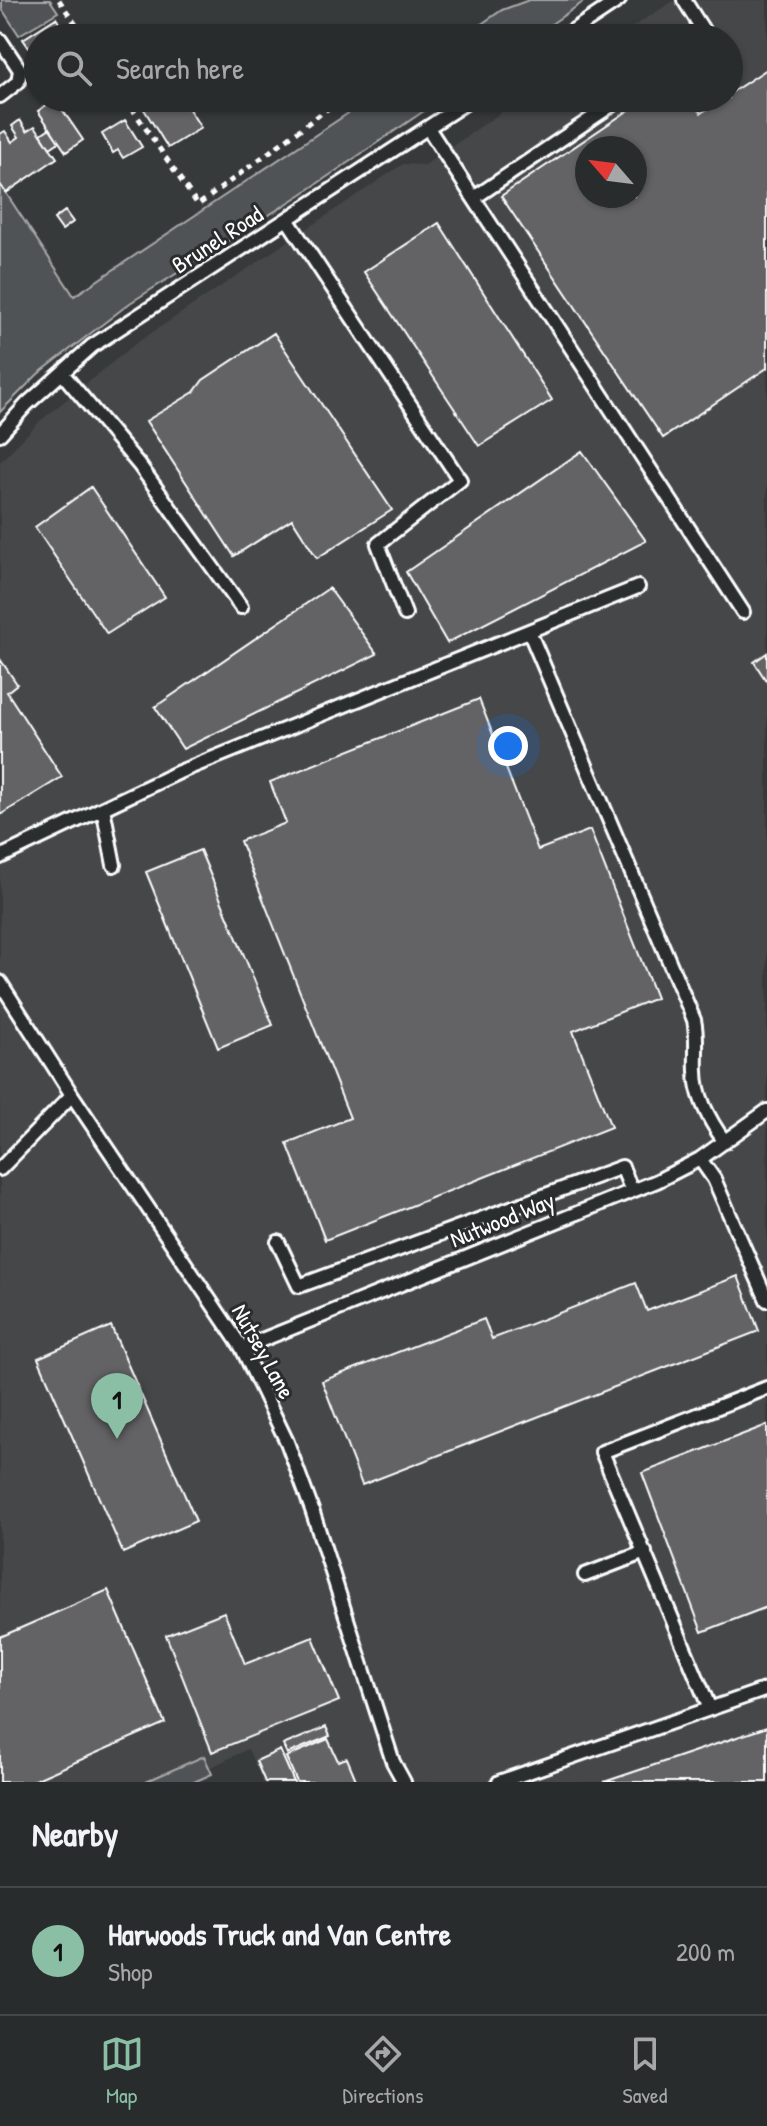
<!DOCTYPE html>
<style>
body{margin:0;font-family:"Patrick Hand",sans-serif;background:#353838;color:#f1f3f6}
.compass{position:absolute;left:575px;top:136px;width:72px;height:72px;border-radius:50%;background:#292c2c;box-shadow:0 2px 6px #0004;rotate:298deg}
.you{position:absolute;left:508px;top:746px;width:28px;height:28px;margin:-20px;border:6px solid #fff;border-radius:50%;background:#1a73e8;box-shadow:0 0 0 12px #1a73e833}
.badge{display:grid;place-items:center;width:52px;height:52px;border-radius:50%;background:#8abfa5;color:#111;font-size:26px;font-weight:700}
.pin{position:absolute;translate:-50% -66px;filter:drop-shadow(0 2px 4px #0008)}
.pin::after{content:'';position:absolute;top:42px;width:28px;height:24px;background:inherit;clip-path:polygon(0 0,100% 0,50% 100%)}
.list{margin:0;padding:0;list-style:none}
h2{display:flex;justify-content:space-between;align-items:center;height:104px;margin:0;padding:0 32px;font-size:34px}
h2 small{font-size:26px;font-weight:400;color:#a5a7a9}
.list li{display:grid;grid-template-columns:52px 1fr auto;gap:24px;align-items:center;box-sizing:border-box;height:128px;padding:0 32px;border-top:2px solid #454848}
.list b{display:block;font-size:30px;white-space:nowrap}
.list p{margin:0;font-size:26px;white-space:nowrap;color:#a5a7a9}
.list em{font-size:26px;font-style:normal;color:#a5a7a9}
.icon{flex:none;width:44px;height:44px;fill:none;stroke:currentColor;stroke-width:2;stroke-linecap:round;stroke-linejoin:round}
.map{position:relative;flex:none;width:767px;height:1782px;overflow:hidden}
.search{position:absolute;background:#292c2c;box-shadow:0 2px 6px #0004;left:24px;right:24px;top:24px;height:88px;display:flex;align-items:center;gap:20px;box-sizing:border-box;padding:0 28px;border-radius:44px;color:#a5a7a9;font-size:30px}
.sheet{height:232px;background:#292c2c}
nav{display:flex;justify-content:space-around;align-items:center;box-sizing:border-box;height:112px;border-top:2px solid #454848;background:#292c2c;font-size:22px;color:#a5a7a9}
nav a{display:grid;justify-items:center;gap:4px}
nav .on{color:#8abfa5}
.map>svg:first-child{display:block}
</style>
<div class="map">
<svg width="767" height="1782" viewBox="0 0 767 1782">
<rect width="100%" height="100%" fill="#373a3b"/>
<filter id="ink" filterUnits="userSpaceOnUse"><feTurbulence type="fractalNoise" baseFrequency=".0125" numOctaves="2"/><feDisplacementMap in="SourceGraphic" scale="16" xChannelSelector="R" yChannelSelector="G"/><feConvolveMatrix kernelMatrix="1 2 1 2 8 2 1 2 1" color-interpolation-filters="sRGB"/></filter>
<g filter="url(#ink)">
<path fill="#444748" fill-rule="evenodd" d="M675,0H767V1782H263L248,1749L181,1782H0V462L40,421L135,344L403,164L425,165L522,98H729V38H615ZM587,148H635V196H587Z"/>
<path fill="#505354" stroke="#a8a9aa" stroke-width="2" d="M2,0H50L58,12L19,35L2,9Z
M529,0H586L531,38H461L502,10Z
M371,98H443L302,194L130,303L38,374L0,412V184L74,296Z
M204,1756L212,1774L194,1782H145Z"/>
<path fill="#636465" stroke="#fff" stroke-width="2" fill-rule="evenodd" d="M56,18L69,38H38V61L23,39Z
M767,69V368L663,438L501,196L647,98H690L701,113L724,98H729V94ZM587,148H635V196H587Z
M137,98H182L201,128L168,148Z
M55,99L83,140L66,152L38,111Z
M20,120L27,131L35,126L57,158L6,193L0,184V134L5,131L12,142L19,137L12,126Z
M125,120L142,147L123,158L118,150L113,153L102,134Z
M50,128L59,142L50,148L41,134Z
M65,211L73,222L62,230L54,219Z
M439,223L552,400L479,446L364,272Z
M274,333L392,510L317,558L292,519L234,556L146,421L194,392L203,380Z
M582,451L646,541L447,643L406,572Z
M91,487L165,597L107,634L35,527Z
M329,588L377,654L183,749L155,707Z
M767,653V682L754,662Z
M0,659L17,684L7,692L62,777L0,815Z
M479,699L538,850L590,830L656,998L573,1031L611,1127L325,1240L287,1143L350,1118L240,841L286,823L270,782Z
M200,850L273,1025L218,1048L146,872Z
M738,1276L759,1331L362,1485L322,1381L484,1319L492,1339L636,1283L647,1311Z
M111,1326L196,1521L123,1553L38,1358Z
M767,1425V1607L702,1632L642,1473Z
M108,1590L165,1723L30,1782H0V1637Z
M224,1612L245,1664L313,1637L339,1701L212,1752L166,1635Z
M326,1727L330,1736L287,1754L283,1745Z
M767,1727V1782H604Z
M328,1739L338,1761L347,1758L357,1782H297L286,1757Z
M280,1750L294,1782H265L256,1761Z"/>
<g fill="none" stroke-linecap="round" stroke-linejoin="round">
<g stroke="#fff" stroke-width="18">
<path id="lane" d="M684,0L708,38
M562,38L619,0
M0,40L20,70L18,82L0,96
M428,128L743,612
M474,198L622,98
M287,219L460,480L378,544L405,614
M62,373L140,466L241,607
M0,434L27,404L92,346L473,98
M529,631L694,1020C698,1038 695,1054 696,1071C696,1096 711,1123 725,1142
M103,808L114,865
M0,857L179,772L638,587
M0,982L72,1095L242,1348L287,1442L312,1510L393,1762L404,1782
M700,1159L714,1179L767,1300
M0,1169L72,1095
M278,1242L299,1286L622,1167L632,1191
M242,1348L657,1181L700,1159L767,1111
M585,1575L645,1552
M710,1709L602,1452L767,1388
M499,1782L767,1689"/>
</g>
<path stroke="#fff" stroke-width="5" stroke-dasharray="6 6" stroke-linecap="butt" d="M59,0L85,38
M125,98L198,205L334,104"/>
<use href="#lane" stroke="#2a2d2e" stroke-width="12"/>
</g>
</g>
<g text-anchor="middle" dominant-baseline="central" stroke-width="6" stroke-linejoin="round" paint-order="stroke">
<g font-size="24" fill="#fff" stroke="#2a2d2e">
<text transform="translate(217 239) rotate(-33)">Brunel Road</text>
<text transform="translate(502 1219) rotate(-22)">Nutwood Way</text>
<text transform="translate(264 1351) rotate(61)">Nutsey Lane</text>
</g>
</g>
</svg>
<svg class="compass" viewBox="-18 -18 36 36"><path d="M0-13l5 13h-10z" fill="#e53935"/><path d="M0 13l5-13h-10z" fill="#a5a7a9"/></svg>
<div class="you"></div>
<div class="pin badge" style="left:117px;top:1439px">1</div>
<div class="search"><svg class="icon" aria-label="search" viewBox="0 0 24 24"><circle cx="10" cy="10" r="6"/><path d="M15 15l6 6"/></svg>Search here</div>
</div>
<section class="sheet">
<h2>Nearby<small></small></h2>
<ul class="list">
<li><span class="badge">1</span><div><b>Harwoods Truck and Van Centre</b><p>Shop</p></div><em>200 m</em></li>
</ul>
</section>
<nav>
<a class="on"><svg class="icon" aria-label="map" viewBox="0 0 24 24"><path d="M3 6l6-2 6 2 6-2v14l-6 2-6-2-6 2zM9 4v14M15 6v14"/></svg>Map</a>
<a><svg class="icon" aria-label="directions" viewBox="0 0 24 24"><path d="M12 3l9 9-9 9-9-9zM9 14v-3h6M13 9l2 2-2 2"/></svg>Directions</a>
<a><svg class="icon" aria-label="saved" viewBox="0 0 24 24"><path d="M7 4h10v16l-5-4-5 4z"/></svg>Saved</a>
</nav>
